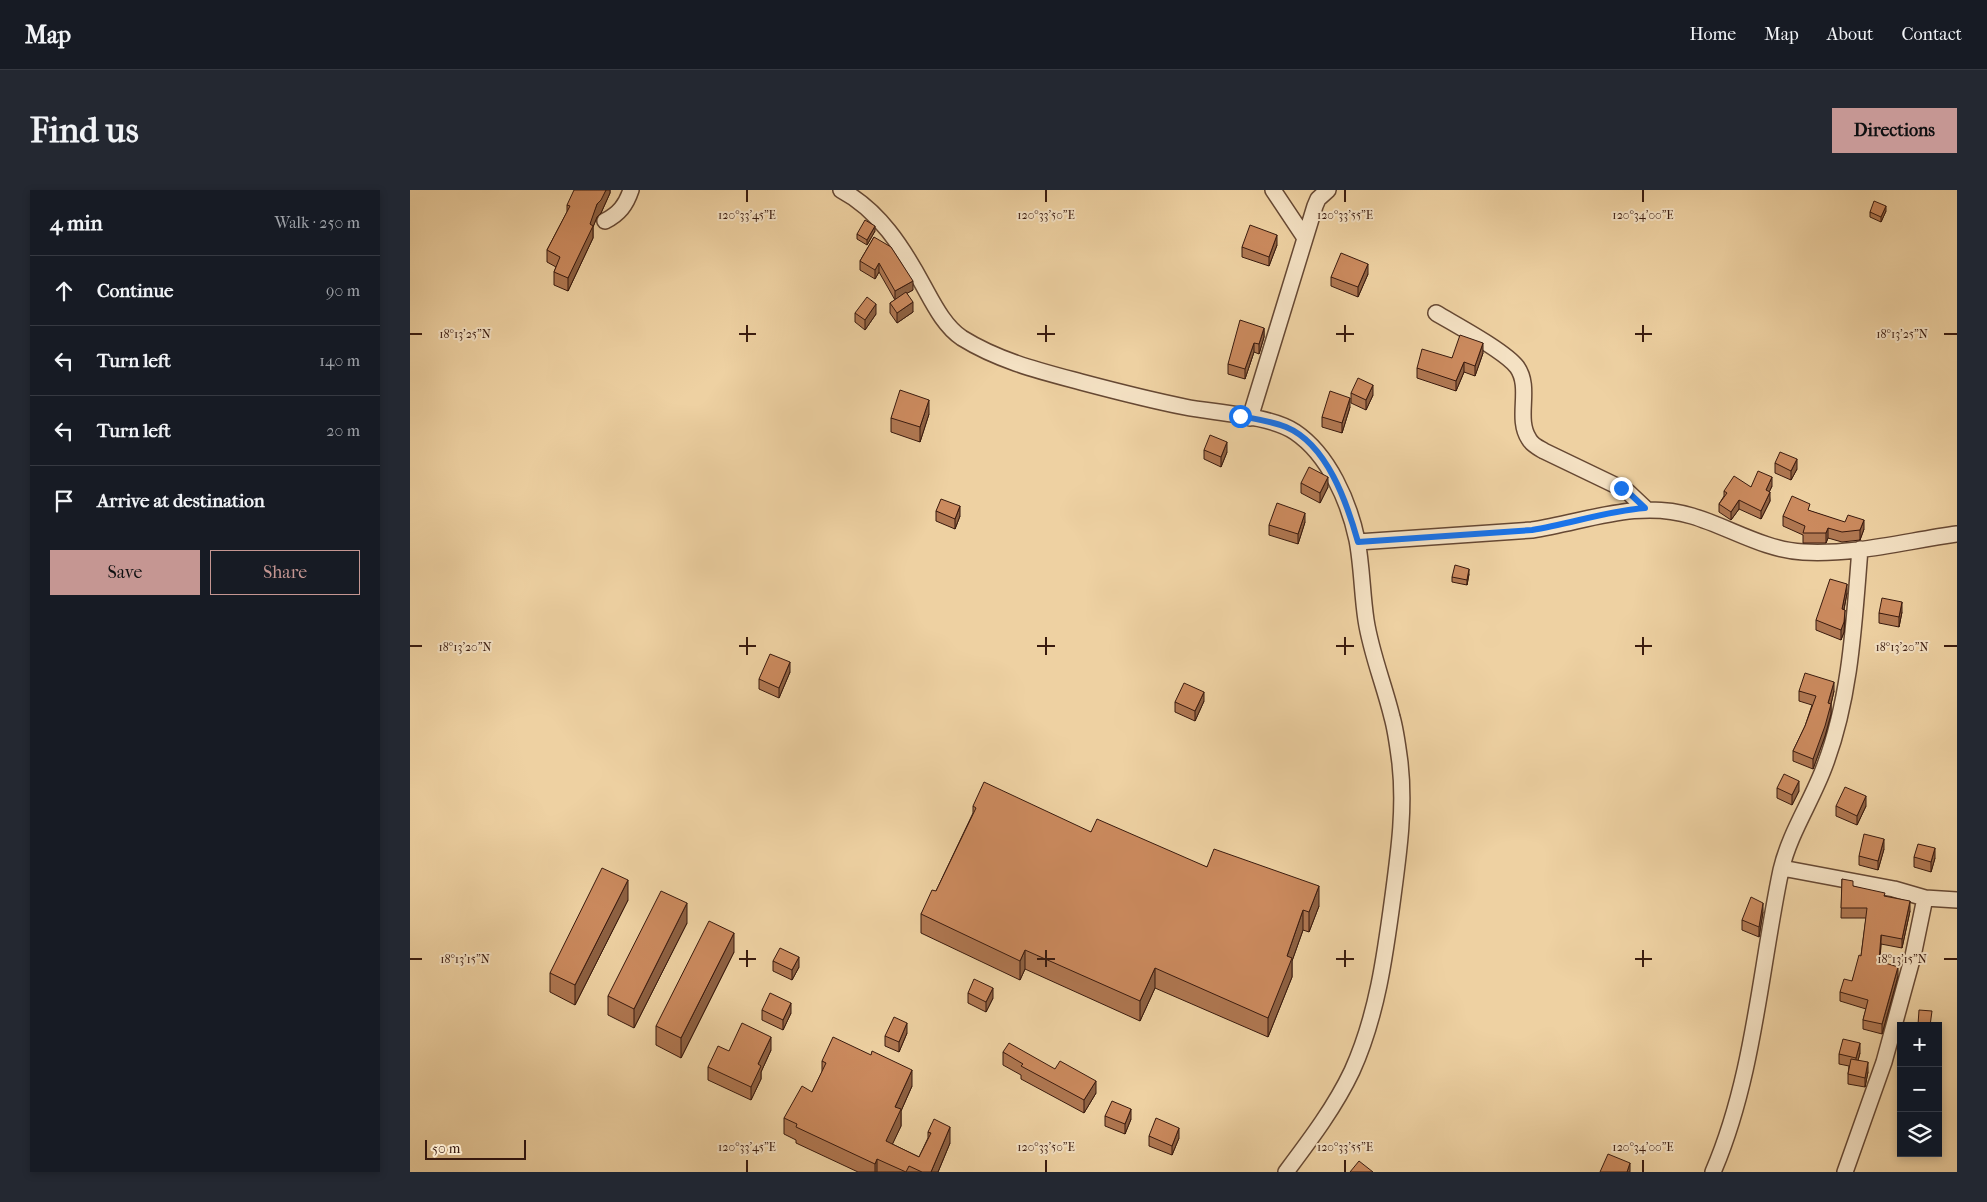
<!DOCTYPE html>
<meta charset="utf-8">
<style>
body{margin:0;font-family:"IM FELL French Canon",serif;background:#242831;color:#f1f3f6}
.controls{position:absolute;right:15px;bottom:15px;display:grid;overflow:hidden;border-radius:0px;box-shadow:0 2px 8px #0003}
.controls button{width:45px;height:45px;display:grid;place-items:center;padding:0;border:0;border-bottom:1px solid #363941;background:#171b24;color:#f1f3f6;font:25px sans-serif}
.scale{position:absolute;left:15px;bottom:12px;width:101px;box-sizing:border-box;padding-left:5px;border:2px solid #391a0e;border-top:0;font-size:14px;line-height:18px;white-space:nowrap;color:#391a0e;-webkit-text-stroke:4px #f4e1c3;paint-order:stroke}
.stop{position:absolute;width:15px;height:15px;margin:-11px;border:4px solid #1a73e8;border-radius:50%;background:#fff}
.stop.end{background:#1a73e8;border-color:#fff;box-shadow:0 1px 5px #0008}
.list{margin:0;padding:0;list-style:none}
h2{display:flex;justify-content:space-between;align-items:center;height:65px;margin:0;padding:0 20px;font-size:21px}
h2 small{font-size:16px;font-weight:400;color:#9ea1a6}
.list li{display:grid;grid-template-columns:32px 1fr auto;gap:15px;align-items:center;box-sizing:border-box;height:70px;padding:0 20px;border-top:1px solid #363941}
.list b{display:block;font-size:19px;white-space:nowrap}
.list em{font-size:16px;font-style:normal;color:#9ea1a6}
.actions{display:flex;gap:10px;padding:15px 20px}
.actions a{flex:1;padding:11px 0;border:1px solid #c59692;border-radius:0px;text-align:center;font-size:18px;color:#c59692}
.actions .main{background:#c59692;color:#111}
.icon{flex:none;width:28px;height:28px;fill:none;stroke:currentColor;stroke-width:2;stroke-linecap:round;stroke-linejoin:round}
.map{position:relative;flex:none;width:1547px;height:982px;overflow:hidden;border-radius:0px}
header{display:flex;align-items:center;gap:30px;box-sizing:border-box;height:70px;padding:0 25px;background:#171b24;border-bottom:1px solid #363941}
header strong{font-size:24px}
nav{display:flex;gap:28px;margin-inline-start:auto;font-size:18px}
.intro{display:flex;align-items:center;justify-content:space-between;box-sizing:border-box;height:120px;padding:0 30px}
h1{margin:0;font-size:35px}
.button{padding:12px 22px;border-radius:0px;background:#c59692;color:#111;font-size:18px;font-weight:700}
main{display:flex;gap:30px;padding:0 30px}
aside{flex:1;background:#171b24;border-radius:0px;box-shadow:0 2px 8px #0003}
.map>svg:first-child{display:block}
</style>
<header>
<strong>Map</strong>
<nav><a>Home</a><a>Map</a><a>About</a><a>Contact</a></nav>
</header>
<div class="intro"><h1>Find us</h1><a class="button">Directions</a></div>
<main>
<aside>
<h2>4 min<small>Walk · 250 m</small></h2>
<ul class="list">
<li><svg class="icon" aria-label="ahead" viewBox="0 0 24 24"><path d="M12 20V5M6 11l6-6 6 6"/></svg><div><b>Continue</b></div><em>90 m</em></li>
<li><svg class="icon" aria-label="left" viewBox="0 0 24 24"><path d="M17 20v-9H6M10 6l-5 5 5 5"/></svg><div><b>Turn left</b></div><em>140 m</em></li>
<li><svg class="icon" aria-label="left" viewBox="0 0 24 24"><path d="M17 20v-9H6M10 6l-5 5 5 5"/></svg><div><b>Turn left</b></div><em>20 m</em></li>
<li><svg class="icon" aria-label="arrive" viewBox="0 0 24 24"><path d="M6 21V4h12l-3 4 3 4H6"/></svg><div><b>Arrive at destination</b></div></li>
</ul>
<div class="actions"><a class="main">Save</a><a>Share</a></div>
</aside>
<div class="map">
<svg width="1547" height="982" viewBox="0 0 1547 982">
<rect width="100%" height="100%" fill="#eed1a2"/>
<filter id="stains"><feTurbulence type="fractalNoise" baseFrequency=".004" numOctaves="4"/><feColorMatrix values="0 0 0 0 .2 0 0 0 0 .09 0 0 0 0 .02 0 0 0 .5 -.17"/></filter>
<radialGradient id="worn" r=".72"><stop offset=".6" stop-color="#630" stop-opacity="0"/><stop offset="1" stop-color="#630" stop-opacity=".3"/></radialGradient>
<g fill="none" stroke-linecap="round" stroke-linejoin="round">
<g stroke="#664833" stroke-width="18">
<path id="minor" d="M431,0C469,20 493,58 513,95C523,113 534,136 552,148C589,171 630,181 671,192C705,201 740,210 775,217C805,223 860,225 885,242C919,265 939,312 947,350C952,376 952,404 956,430C961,463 974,494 982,527C986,541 988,558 990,573C995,618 989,661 983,706C975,766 967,826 942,881C925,917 900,950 876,982
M863,0L895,48
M195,31C209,24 216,15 221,0
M1026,123C1046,135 1095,161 1107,177C1122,198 1105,228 1119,249C1122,255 1129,258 1134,261L1211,298L1218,302L1235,318
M840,228L905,16L908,9L918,0
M948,352L1122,340C1176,332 1227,309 1282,326C1319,337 1354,360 1393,362C1445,365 1496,351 1547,344
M1372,678L1484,699L1515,708L1547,710
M1303,982C1344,887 1350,780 1371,680C1380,642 1402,611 1415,575C1441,506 1444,432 1450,359
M1435,982L1474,872L1503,766L1515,708"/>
</g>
<use href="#minor" stroke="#f4e1c3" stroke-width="15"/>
</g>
<path fill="#af7751" stroke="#391a0e" d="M200,0V3L191,23L187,27L183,37V48L158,101L144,95V82L146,77L137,72V60L157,22V15Z
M1476,21L1471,32L1460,27V22Z
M465,41L457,55L447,49V44Z
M464,47L503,100L497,103L503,122L487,133L480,123V113L485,110L469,82L465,89L450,80V71Z
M867,55L859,76L832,67V57Z
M958,84L948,107L921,96V87Z
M445,123L466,124L455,140L445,132Z
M854,138V147L849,164L844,162L835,189L818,184V174Z
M1073,163L1065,186L1054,182L1046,201L1007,188V178L1042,168Z
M941,203L963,205L956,220L941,213Z
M940,217L932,243L912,237V227Z
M519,224L510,252L481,242V228Z
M794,260L817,262L811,277L794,269Z
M1365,273L1387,279L1381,290L1365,283Z
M891,293L918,297L910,313L891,303Z
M1362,296L1359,302L1360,311L1351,329L1329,319L1321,330L1309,322V314L1314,306V301L1341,297Z
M526,321L550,326L545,339L526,331Z
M1400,321L1454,339L1450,350L1432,352L1418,348L1416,353H1393V345L1373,336V326Z
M895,332L888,354L859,345V335Z
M1059,384L1057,395L1042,392V387Z
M1437,403L1434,420L1435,430L1434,442L1431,450L1406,440V430Z
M1492,422L1489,437L1469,433V423Z
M380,482L369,508L349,499V489Z
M1389,501H1424L1421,514V524L1415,546L1403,579L1383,571V561L1395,536L1402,515L1389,511Z
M794,511L785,531L765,522V512Z
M1367,598L1389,601L1382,615L1367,608Z
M563,616L681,642L797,677L909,716L899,742L893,740L882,771V787L858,847L745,798L730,831L615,779L610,790L511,743V724L526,701L563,623Z
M1426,616H1456L1447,635L1426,626Z
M1474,659L1468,680L1449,675V666Z
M1504,667L1525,668L1521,682L1504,677Z
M1432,689L1443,696L1475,706L1500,721L1492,758L1471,754L1470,771L1488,786L1472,844L1453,839V830L1456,819L1430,811V802L1442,791L1451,766L1456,728H1431Z
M218,710L165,815L140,802V783Z
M1353,722L1349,747L1332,740V730Z
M277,733L224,838L198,825V806Z
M324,762L271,868L246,855V836Z
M363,771L389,777L382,790L363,781Z
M558,803L583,808L576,822L558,813Z
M352,820L381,823L373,840L352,830Z
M497,843L489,862L475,856V846Z
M361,860L351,882V889L341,910L298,890V877L319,861Z
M593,862L686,903L674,923L611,889V885L593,875Z
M1450,863L1448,870L1458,882L1455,897L1438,894V884L1439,876L1429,874V864Z
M412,871L502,896L491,921V936L482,954L509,967L518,948V942L540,953L528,982H448L386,953V950L374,944V928L402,902L412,882Z
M695,926L721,929L715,944L695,936Z
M739,946L769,948L762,965L739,956Z"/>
<path fill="#8e6142" stroke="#391a0e" d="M196,0H200V3L191,23L187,27L183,37V48L158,101V88L187,14Z
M1476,16V21L1471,32V27Z
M465,36V41L457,55V50Z
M867,45V55L859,76V67Z
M469,73V82L465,89V80Z
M958,74V84L948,107V97Z
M503,91V100L485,110V101Z
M503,112V122L487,133V123Z
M466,114V124L455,140V130Z
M854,138V147L849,164V154Z
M844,153V162L835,189V179Z
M1073,153V163L1065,186V176Z
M1054,172V182L1046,201V191Z
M963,195V205L956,220V210Z
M940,208V217L932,243V233Z
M519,210V224L510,252V237Z
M817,252V262L811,277V267Z
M1387,269V279L1381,290V281Z
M918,287V297L910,313V303Z
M1362,287V296L1356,309V300Z
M1360,302V311L1351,329V321Z
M1329,310V319L1321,330V322Z
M550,316V326L545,339V329Z
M895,323V332L888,354V344Z
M1454,330V339L1450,350V340Z
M1418,338V348L1416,353V343Z
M1059,379V384L1057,395V390Z
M1437,394V403L1432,429V419Z
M1492,412V422L1489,437V427Z
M1435,420L1434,442L1431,450V440Z
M380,472V482L369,508V498Z
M1424,492V501L1421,514V524L1415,546L1403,579V569L1418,513Z
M794,502V511L785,531V521Z
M1389,591V601L1382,615V605Z
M1456,606V616L1447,635V626Z
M1474,649V659L1468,680V671Z
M1525,658V668L1521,682V672Z
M218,690V710L165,815V795Z
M909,696V716L899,742V722Z
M1500,711V721L1492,758V749Z
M277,713V733L224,838V819Z
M1353,713V722L1349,747V737Z
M893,720V740L882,771V787L858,847V828L877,766Z
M324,743V762L271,868V848Z
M1471,745V754L1469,780V771Z
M615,760V779L610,790V771Z
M389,767V777L382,790V780Z
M1488,777V786L1472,844V834Z
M745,778V798L730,831V811Z
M583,798V808L576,822V812Z
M381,813V823L373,840V830Z
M497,833V843L489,862V852Z
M361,847V860L351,882V889L341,910V897L348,874Z
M1450,853V863L1446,878V868Z
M1458,872V882L1455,897V888Z
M502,880V896L491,921V936L476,968V951L485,917Z
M686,891V903L674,923V910Z
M721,919V929L715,944V934Z
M540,937V953L528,982H521Z
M769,938V948L762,965V956Z
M467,969V982H465V974Z
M1220,973V982H1217Z"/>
<path fill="#cb8a5e" stroke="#391a0e" d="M164,0H196L191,10L187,14L180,34L183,36L158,88L144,82L150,67L137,60L160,16L157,15Z
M1464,11L1476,16L1471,27L1460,22Z
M455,30L465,36L457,50L447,44Z
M840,35L867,45L859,67L832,57Z
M464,47L481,57L503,91L485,101L469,73L465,80L450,71Z
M931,63L958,74L948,97L921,87Z
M496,102L503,112L487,123L480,113Z
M457,107L466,114L455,130L445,123Z
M830,130L854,138L849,154L844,153L835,179L818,174Z
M1050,145L1073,153L1065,176L1054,172L1046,191L1007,178L1012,159L1042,168Z
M948,188L963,195L956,210L941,203Z
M490,200L519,210L510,237L481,228Z
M920,201L940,208L932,233L912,227Z
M800,245L817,252L811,267L794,260Z
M1370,262L1387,269L1381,281L1365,273Z
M899,277L918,287L910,303L891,293Z
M1348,281L1362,287L1356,300L1360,302L1351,321L1329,310L1321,322L1309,314L1317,303L1314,301L1324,286L1341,297Z
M1382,306L1400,314L1398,320L1435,332L1438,325L1454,330L1450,340L1432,342L1418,338L1416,343H1393L1395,336L1373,326Z
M531,309L550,316L545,329L526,321Z
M867,313L895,323L888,344L859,335Z
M1045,375L1059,379L1057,390L1042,387Z
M1420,389L1437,394L1432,419L1435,420L1434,432L1431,440L1406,430Z
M1472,408L1492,412L1489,427L1469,423Z
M360,464L380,472L369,498L349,489Z
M1395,483L1424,492L1418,513L1421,514L1415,536L1403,569L1383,561L1395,536L1406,506L1389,501Z
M774,493L794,502L785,521L765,512Z
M1374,584L1389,591L1382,605L1367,598Z
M574,592L681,642L687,629L797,677L804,659L909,696L899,722L893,720L877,766L882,768L858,828L745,778L730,811L615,760L610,771L511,724L522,700L526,701L566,618L563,616Z
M1435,597L1456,606L1447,626L1426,616Z
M1454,644L1474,649L1468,671L1449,666Z
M1508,654L1525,658L1521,672L1504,667Z
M192,678L218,690L165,795L140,783Z
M1432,689L1443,691V696L1475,703L1474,706L1500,711L1492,749L1471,745L1469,771L1488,777L1472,834L1453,830L1458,810L1430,802L1434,789L1442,791L1449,765L1451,766L1457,718H1431Z
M251,701L277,713L224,819L198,806Z
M1341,707L1353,713L1349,737L1332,730Z
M299,731L324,743L271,848L246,836Z
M370,758L389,767L382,780L363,771Z
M564,789L583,798L576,812L558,803Z
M360,803L381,813L373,830L352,820Z
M1509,820L1522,821L1520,836L1508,835Z
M484,827L497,833L489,852L475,846Z
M332,833L361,847L348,874L351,876L341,897L298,877L308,856L319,861Z
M423,847L461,865L462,861L502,880L485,917L491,919L476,951L509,967L521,943L518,942L524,929L540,937L521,982H512L499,976L496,982L467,969L465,974L386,937L387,934L374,928L392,896L402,902L416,873L412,871Z
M1433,849L1450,853L1446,868L1429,864Z
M599,853L645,879L650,871L686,891L674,910L611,876L613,874L593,862Z
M1441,869L1458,872L1455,888L1438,884Z
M702,911L721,919L715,934L695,926Z
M746,928L769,938L762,956L739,946Z
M1198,964L1220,973L1217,982H1190Z
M949,971L963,982H940Z"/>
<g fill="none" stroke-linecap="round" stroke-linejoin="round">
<path stroke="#1a73e8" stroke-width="6" d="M830,226C845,229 861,231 876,237C917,254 937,313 948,352L1122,340C1160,334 1196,321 1235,318L1218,302L1211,298"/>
</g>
<path fill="none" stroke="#391a0e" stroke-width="2" d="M337,0V12M636,0V12M935,0V12M1233,0V12M337,135V152M636,135V152M935,135V152M1233,135V152M0,144H12M329,144H346M627,144H645M926,144H944M1225,144H1242M1534,144H1547M337,447V465M636,447V465M935,447V465M1233,447V465M0,456H12M329,456H346M627,456H645M926,456H944M1225,456H1242M1534,456H1547M337,760V777M636,760V777M935,760V777M1233,760V777M0,769H12M329,769H346M627,769H645M926,769H944M1225,769H1242M1534,769H1547M337,970V982M636,970V982M935,970V982M1233,970V982"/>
<g font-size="12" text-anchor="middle" fill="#391a0e" stroke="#f4e1c3" stroke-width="4" stroke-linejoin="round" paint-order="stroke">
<text x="337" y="29">120°33'45"E</text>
<text x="636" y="29">120°33'50"E</text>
<text x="935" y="29">120°33'55"E</text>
<text x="1233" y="29">120°34'00"E</text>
<text x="55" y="148">18°13'25"N</text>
<text x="1492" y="148">18°13'25"N</text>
<text x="55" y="461">18°13'20"N</text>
<text x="1492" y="461">18°13'20"N</text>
<text x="55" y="773">18°13'15"N</text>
<text x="1492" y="773">18°13'15"N</text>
<text x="337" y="961">120°33'45"E</text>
<text x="636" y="961">120°33'50"E</text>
<text x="935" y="961">120°33'55"E</text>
<text x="1233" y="961">120°34'00"E</text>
</g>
<rect width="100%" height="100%" filter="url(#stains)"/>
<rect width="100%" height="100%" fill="url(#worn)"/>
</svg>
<div class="controls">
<button>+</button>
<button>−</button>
<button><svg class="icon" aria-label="layers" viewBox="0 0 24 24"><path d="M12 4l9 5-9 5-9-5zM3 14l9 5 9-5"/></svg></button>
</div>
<div class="scale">50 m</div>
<div class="stop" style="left:830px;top:226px"></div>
<div class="stop end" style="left:1211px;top:298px"></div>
</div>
</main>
